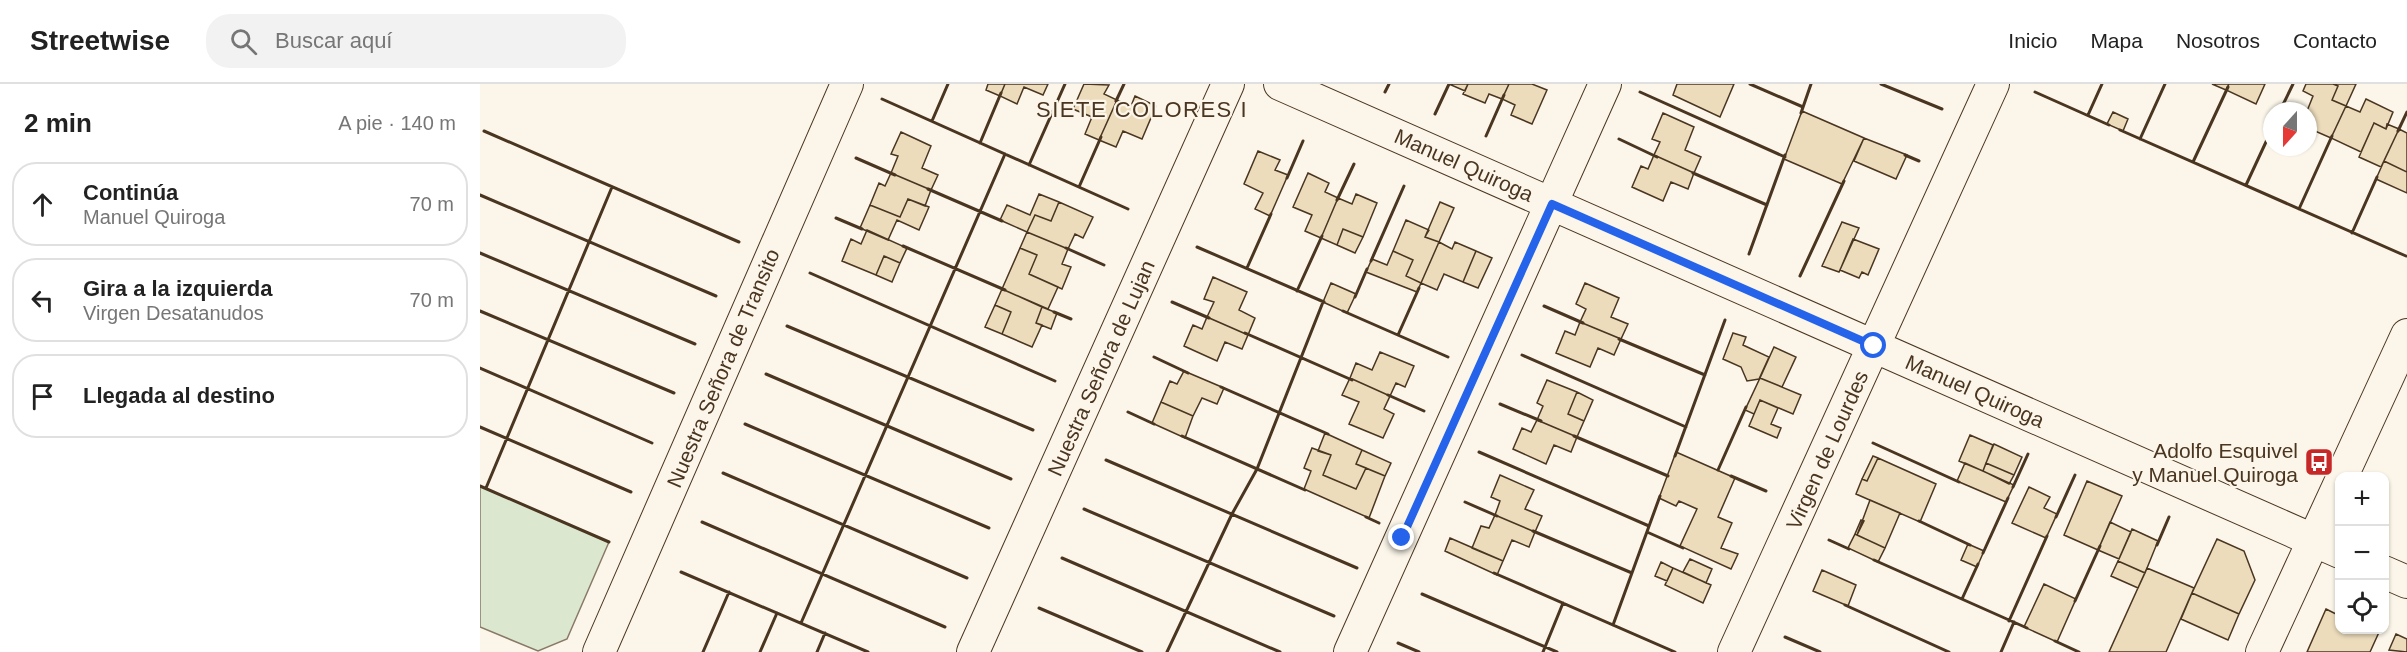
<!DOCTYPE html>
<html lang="es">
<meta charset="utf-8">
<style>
body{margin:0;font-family:Arial,sans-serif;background:#f2f2f2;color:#222}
.controls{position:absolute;right:18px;bottom:18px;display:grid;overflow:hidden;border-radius:12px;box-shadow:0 2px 4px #0004}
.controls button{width:54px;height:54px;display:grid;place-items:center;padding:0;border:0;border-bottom:2px solid #e0e0e0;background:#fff;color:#222;font:30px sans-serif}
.compass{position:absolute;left:1783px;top:18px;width:54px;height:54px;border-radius:50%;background:#fff;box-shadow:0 2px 4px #0004;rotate:201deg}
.stop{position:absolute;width:18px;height:18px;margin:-14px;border:4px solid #2563eb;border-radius:50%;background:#fff}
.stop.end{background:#2563eb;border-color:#fff;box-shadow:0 2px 6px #0008}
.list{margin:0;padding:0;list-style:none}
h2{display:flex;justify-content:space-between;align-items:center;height:78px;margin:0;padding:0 24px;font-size:26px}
h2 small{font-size:20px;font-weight:400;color:#767676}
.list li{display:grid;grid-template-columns:39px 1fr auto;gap:18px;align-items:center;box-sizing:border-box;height:84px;margin:0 12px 12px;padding:0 12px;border:2px solid #e0e0e0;border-radius:24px}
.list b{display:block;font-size:22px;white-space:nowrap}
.list p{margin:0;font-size:20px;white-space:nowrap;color:#767676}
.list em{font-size:20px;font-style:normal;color:#767676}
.icon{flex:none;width:33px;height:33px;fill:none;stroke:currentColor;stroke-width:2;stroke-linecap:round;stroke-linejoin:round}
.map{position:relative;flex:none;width:1927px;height:568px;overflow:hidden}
header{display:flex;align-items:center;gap:36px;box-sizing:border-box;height:84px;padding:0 30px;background:#fff;border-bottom:2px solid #e0e0e0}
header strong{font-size:28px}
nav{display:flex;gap:33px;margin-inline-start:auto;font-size:21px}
.search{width:420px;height:54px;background:#f2f2f2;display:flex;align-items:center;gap:15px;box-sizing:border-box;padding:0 21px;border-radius:24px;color:#767676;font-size:22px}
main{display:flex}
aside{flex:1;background:#fff}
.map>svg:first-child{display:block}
</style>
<header>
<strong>Streetwise</strong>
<div class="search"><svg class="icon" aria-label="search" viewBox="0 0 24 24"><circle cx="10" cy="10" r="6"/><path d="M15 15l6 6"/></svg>Buscar aquí</div>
<nav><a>Inicio</a><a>Mapa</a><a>Nosotros</a><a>Contacto</a></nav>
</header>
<main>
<aside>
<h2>2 min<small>A pie · 140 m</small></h2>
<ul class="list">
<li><svg class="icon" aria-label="ahead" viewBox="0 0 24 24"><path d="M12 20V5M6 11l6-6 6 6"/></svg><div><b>Continúa</b><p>Manuel Quiroga</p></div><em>70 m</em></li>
<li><svg class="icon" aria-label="left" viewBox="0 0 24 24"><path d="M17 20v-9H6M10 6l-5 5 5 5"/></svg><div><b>Gira a la izquierda</b><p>Virgen Desatanudos</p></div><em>70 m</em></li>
<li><svg class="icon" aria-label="arrive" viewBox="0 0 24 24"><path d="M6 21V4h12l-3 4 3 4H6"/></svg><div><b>Llegada al destino</b></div></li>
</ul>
</aside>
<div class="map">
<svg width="1927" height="568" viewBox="0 0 1927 568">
<rect width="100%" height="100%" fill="#fbf6e9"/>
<path fill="#dce7d0" stroke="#887966" stroke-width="1.5" d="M0,402L129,458L87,555L58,567L0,543Z"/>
<path fill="#ecdcbc" stroke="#4a3520" stroke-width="1.5" d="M508,0H525L520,12L506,6Z
M525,0H568L563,11L544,3L537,20L520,12Z
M604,0L629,1L624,10L637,16L619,56L605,50L612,33L593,25Z
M969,0H988L985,7Z
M988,0H1029L1022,15L1009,10L1005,19L983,10Z
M1029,0H1052L1067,6L1052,40L1031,31L1035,21L1022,15Z
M1197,0H1254L1240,33L1193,11Z
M1732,0H1749L1746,6Z
M1749,0H1785L1776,20L1746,6Z
M1826,0H1853L1858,2L1852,16L1866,22L1851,54L1828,44L1827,27L1833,12L1823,7Z
M1854,0H1876L1866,22L1852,16L1858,2Z
M655,12L676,22L662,55L643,47L636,63L619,56L637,16L651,22Z
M1886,15L1913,28L1906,45L1894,39L1881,68L1851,54L1866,22L1880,28Z
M1322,27L1384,54L1362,100L1304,75Z
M1633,28L1648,35L1643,47L1627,40Z
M1183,29L1214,43L1205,66L1221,73L1214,89L1174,71L1180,58L1172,55Z
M1894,39L1906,45L1907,40L1919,45L1901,83L1879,73Z
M1919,45L1927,49V88L1904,77Z
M421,48L451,62L442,84L458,91L451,106L411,89L418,72L411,70Z
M1384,54L1427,71L1416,95L1374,77Z
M778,67L800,76L795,86L808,91L790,132L775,125L783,109L764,100Z
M1174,71L1214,89L1208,105L1191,98L1183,117L1152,103L1161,82L1168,85Z
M1904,77L1927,88V109L1896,95Z
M411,89L451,106L445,122L428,115L420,133L390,121L399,99L405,102Z
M828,89L849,99L845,108L858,114L841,154L825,147L832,131L813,123Z
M559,110L579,118L571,137L555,131L547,148L520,136L527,121L550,131Z
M876,110L897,119L883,153L863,145L857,161L841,154L858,114L872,120Z
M428,115L449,123L439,146L417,136L408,156L380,144L390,121L420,133Z
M579,118L613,133L603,154L595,150L588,165L547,148L555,131L571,137Z
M960,118L974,124L959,158L945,153Z
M926,136L949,146L945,153L959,158L941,199L926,192L933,176L913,167Z
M1362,138L1379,144L1359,188L1342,182Z
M863,145L883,153L875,169L857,161Z
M387,146L427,164L420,179L404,172L396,191L362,177L371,155L381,160Z
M547,148L588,165L582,180L591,183L582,205L549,190L557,171L540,164Z
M1373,155L1399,165L1388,191L1382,188L1379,194L1360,186Z
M959,158L972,165L975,158L996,167L983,198L964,190L957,206L941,199Z
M540,164L557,171L549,190L578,203L568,225L522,205Z
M913,167L933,176L926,192L941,199L937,208L886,188L892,175L907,181Z
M996,167L1012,174L998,204L983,198Z
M404,172L420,179L412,198L396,191Z
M733,193L767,208L759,226L775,234L768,251L727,233L734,218L724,215Z
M851,199L876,210L867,229L843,218Z
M1105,199L1139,214L1131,233L1148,240L1141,255L1100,238L1106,225L1096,220Z
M522,205L562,223L556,239L562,241L552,263L522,250L531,228L515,221Z
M515,221L531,228L522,250L505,243Z
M562,223L577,229L571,245L556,239Z
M727,233L768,251L762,265L745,258L737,277L704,262L713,241L722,245Z
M1100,238L1141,255L1134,271L1118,264L1110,283L1076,269L1085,247L1095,251Z
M1253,249L1266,253L1263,261L1289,273L1279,295L1267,297L1261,283L1243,275Z
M1294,263L1316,273L1302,303L1280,294Z
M900,268L934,282L925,303L916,299L910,312L870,294L876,279L892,286Z
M704,287L744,304L737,320L722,314L713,332L681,318L690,297L697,300Z
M870,294L910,312L904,325L914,330L903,354L869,340L879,318L862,311Z
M1280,294L1321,311L1313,330L1280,316L1274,330L1265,326Z
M1067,296L1097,308L1088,330L1104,337L1097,353L1057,336L1063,322L1057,319Z
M1097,308L1113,316L1104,337L1088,330Z
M1280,316L1298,324L1291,340L1301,344L1297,354L1269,342Z
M681,318L713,332L705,354L672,339Z
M1057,336L1097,353L1091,368L1074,361L1066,380L1033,365L1042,344L1051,348Z
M845,349L882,366L876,380L886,384L876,405L843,391L851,371L838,367Z
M1490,351L1513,361L1503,387L1479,377Z
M1514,360L1542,373L1534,391L1506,379Z
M832,364L851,371L843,391L876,405L886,384L905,392L889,434L824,405L831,387L824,384Z
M882,366L911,379L905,392L876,380Z
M1196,368L1255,394L1238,433L1252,439L1241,464L1258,470L1251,485L1200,462L1217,425L1199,417L1196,422L1179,414Z
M1393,372L1398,374L1387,397L1382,395Z
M1398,374L1456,400L1440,438L1376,410L1382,395L1387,397Z
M1485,379L1534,401L1526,418L1477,397Z
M1506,379L1534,391L1529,400L1503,387Z
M1020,391L1054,406L1045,425L1062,432L1055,448L1015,431L1020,417L1011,413Z
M1607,397L1642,412L1618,466L1584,451Z
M1549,403L1570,413L1564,424L1577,430L1566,454L1532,439Z
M1390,416L1420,429L1405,464L1377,451Z
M1015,431L1055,448L1049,463L1032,456L1023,477L992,464L1001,442L1009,444Z
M1381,436L1384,437L1377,451L1375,450Z
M1630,438L1651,448L1639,475L1618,466Z
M1652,445L1678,457L1665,489L1638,477Z
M1375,450L1405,464L1398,478L1368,464Z
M970,454L1023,477L1017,491L965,467Z
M1737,455L1764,467L1775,496L1759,530L1712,509Z
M1488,460L1504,467L1497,483L1481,476Z
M1210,475L1232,485L1226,499L1203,488Z
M1638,477L1665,489L1658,504L1631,492Z
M1181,478L1193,484L1187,497L1175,492Z
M1193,484L1231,501L1223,519L1185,501Z
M1667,484L1714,504L1686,568H1629Z
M1342,486L1376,501L1368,522L1333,507Z
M1564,500L1596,515L1577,558L1544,543Z
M1712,509L1759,530L1748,556L1701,535Z
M1846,525L1860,532V546H1900L1890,568H1827Z
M1916,550L1927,555V568L1909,566Z"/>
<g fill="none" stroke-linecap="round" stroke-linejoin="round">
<g stroke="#4a3520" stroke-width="34">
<path id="minor" d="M800,0L1860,468
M1862,392L1927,251
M1904,488L1927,498
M119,568L367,0
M493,568L748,0
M870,568L1125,0
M1254,568L1513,0
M1782,568L1860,399"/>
</g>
<use href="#minor" stroke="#fbf6e9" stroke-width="32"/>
<path stroke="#4a3520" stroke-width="3" d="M1270,0L1323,23
M1401,0L1462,25
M905,8L909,0
M1160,8L1305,73
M1555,8L1629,41
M402,15L648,125
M636,17L644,0
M1800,27L1813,0
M1321,29L1331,0
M955,30L969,0
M1608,31L1622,0
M452,37L468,0
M1640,46L1926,172
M4,47L259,158
M1918,47L1927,28
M1006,52L1024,11
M1139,55L1177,73
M1660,55L1685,0
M500,59L521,9
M1425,71L1439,77
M376,74L415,91
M1713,78L1748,3
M549,81L585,0
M1213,89L1287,121
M807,94L823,57
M1766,101L1792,45
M599,103L621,53
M448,105L522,137
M0,111L236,212
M857,116L874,80
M1819,125L1852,52
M356,134L382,145
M1872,149L1897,93
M423,162L525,206
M717,163L844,218
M586,164L624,181
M0,169L215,260
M1269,170L1305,71
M891,177L924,102
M767,184L791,130
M330,189L575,297
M1320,192L1364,97
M817,207L842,152
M875,213L887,185
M692,218L729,234
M1064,222L1103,239
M0,227L194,309
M863,227L968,273
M574,228L591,235
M307,242L553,346
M765,249L872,296
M918,251L939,204
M1139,255L1225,291
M1042,271L1206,343
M674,273L708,289
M0,284L172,359
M286,290L531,395
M741,303L848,350
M908,311L944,327
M1020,320L1061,337
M648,328L674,340
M265,340L509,444
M0,343L151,408
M702,352L825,406
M1094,352L1188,392
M1393,359L1479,398
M999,368L1169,442
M1195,372L1245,236
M626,376L877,484
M1238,386L1266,323
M243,389L487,494
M1251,392L1286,407
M0,402L129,458
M1533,403L1548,370
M6,404L132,103
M985,418L1017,432
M604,425L854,532
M886,433L899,439
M1576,433L1595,391
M1439,437L1490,461
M222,438L465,543
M1053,447L1152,489
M1167,448L1203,464
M1349,456L1369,465
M1677,461L1689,433
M1503,469L1528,414
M582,474L800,568
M1394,476L1547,544
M201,488L388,568
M1014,489L1195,568
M942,510L1077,568
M1482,515L1498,480
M1595,517L1620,462
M1365,521L1469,568
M559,524L662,568
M1904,534L1907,529
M1529,537L1567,452
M321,539L525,70
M1133,541L1180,412
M1305,553L1340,568
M1575,557L1599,568
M918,559L939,568
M223,568L249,508
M280,568L297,529
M337,568L345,549
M687,568L752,430L777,385L843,218
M1063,568L1083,519
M1521,568L1534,538"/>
</g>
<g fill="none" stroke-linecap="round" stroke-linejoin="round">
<path stroke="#2563eb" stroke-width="8" d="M922,454L1072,120L1394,262"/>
</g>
<defs>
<g id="bus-square" transform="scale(1.5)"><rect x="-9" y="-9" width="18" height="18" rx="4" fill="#c62828" stroke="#fbf6e9"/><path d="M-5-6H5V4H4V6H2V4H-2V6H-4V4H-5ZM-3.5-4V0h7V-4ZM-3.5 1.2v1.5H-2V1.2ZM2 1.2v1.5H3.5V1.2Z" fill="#fff"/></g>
</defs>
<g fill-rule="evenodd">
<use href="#bus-square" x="1839" y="378"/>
</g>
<g text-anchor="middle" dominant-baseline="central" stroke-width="4.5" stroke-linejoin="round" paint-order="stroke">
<g font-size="21" fill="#4a3520" stroke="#fbf6e9">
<text transform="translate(984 81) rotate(24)">Manuel Quiroga</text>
<text transform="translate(243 284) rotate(-67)">Nuestra Señora de Transito</text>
<text transform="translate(621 284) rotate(-66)">Nuestra Señora de Lujan</text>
<text transform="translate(1495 307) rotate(24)">Manuel Quiroga</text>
<text transform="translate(1347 366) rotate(-66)">Virgen de Lourdes</text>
</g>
<g font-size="21" fill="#4a3520" stroke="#fbf6e9" text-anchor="end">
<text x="1818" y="366">Adolfo Esquivel<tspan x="1818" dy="24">y Manuel Quiroga</tspan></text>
</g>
<g font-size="22" letter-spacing="1.5" fill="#4a3520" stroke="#fbf6e9">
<text x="662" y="25">SIETE COLORES I</text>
</g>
</g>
</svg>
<div class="controls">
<button>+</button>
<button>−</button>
<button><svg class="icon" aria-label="locate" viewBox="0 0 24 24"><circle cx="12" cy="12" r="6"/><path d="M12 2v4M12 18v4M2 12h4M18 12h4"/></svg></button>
</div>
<svg class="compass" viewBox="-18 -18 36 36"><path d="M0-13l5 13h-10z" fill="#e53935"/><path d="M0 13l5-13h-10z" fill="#767676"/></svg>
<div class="stop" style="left:1394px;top:262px"></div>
<div class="stop end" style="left:922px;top:454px"></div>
</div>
</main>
